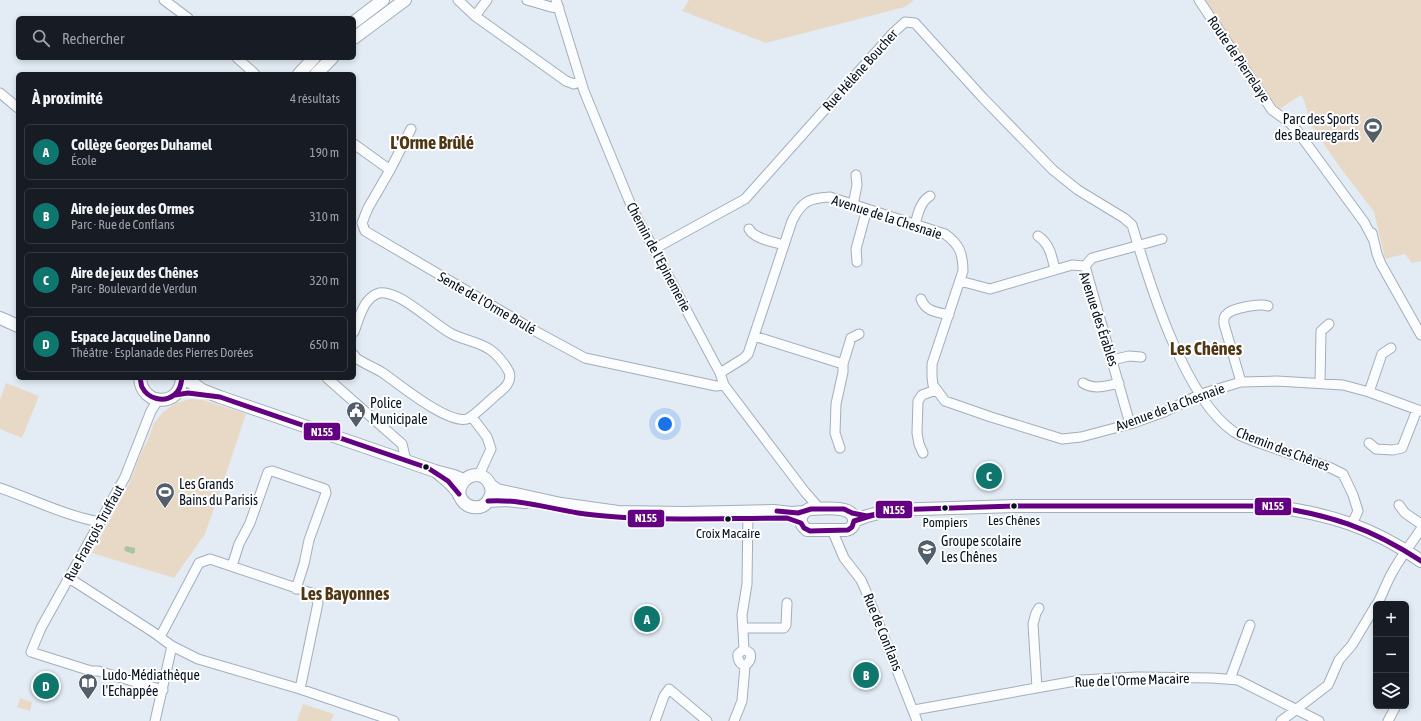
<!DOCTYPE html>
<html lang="fr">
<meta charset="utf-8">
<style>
body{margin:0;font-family:"Asap Condensed",sans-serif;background:#242831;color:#f1f3f6}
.controls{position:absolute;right:12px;bottom:12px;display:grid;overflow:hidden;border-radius:6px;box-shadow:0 2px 6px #0003}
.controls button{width:36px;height:36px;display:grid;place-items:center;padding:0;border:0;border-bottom:1px solid #363941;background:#171b24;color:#f1f3f6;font:20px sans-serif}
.you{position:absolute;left:665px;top:424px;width:14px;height:14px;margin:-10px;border:3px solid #fff;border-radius:50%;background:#1a73e8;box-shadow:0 0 0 6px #1a73e833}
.badge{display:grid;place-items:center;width:26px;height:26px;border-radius:50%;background:#0f766e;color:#fff;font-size:13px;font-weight:700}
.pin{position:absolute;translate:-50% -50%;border:2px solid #fff;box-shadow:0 1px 4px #0006}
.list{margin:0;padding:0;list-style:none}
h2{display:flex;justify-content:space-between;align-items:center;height:52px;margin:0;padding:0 16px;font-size:17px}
h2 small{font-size:13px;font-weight:400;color:#9ea1a6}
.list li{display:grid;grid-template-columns:26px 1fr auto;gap:12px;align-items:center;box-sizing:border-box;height:56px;margin:0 8px 8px;padding:0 8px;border:1px solid #363941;border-radius:6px}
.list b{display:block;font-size:15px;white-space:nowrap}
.list p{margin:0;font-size:13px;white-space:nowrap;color:#9ea1a6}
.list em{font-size:13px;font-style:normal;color:#9ea1a6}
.icon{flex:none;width:22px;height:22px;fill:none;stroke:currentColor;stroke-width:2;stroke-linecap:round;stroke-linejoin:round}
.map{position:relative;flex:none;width:1421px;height:721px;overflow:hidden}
.search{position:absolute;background:#171b24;box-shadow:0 2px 6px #0003;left:16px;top:16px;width:340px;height:44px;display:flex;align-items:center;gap:10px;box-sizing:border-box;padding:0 14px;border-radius:6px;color:#9ea1a6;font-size:15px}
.panel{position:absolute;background:#171b24;box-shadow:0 2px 6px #0003;left:16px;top:72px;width:340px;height:308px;border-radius:6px}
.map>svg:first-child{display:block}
</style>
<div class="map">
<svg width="1421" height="721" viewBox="0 0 1421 721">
<rect width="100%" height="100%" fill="#e3ecf5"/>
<path fill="#e8d9c6" d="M689,0H914L905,7L766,43L682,11Z
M1206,0H1421V261L1412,263L1405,254L1385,259L1374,212L1339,166L1311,125L1304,100L1301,95L1281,108H1278L1247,65Z
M6,383L39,396L22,438L0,429V400Z
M190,399L203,400L246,414L229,465L205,534L174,578L92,553L129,484L143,448L147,442L154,423L163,412L176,403Z
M865,669L871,672L873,677L871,679L860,678L858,674Z
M20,698L32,702L30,711L17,707Z
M303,704L334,714L331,721H297Z"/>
<path fill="#aac4a0" d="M126,546L135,548V552L133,554L125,551L124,549Z"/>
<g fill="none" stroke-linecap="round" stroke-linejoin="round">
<g stroke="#a3aeba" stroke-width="11">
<path id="minor" d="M164,0L188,18
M458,0L475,16L566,81L574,84L580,81
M527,0L551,7L559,8
M556,0L584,91L633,210L720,373L724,385L805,492L820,509
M1199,0L1272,110L1290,123L1298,132L1364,222L1373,239
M475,16L487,0
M237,58L255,74
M0,93L18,108
M354,144L390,170L368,208L362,223L365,231L537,332L585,358L716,386L724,385
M390,170L411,129
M853,205L857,185L856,175
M915,224C918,214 920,202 930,196
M749,229C754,239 774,242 784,245
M1372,233L1377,254L1381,264L1421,335
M1038,236C1050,244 1052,257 1055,270
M654,249L745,199L893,33L905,22L915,23L983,98L1053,170L1078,190L1124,218L1132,225C1149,282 1184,398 1234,432C1245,439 1259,443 1271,447C1291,454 1311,461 1331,468L1343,474L1353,495L1358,511L1352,524
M857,262L856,249L867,209
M1085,266L1092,258L1162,239
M960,281L990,289L1072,265L1085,266L1130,424
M921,299C926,312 937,312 949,315
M354,332C359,319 363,298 379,293C399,289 434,325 452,334C464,340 478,342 489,349C496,353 505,364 509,372C513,383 502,390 495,396C489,401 473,417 467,419C447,424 399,384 383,373C374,367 364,364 356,358L354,355
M754,336L843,364V372L836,404L835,433L840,448
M1112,360L1129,356L1141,357
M843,364L851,338L859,334
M720,373L744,358L748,354L792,221C802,201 809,198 830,197L945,234C959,244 963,253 963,271L932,364V377L933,385L945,401L991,417L1062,439L1081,437L1130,424L1164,412L1201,394L1241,382L1277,381L1343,385L1369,392L1421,411
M327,378L402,444L406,460
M1241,382L1224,324C1224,321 1223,318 1226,315C1231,308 1260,303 1268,306
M1083,383C1094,390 1107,386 1119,383
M1320,383L1321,331L1329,324
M1369,392L1382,354L1391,348
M158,400L151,411L125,477L41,628L31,652L91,671H98L163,690
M472,417L487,437L491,449L479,475
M1369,443L1376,449L1393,450L1402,448L1417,410
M923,453L919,444L917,433L918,401L922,395L936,390
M0,488C32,499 66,516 100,522
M1399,505L1405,513L1421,524
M832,530L844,558L861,580L865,589L917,721
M232,566L239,544L250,523L268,472L272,471L325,489L326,493L309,540L304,564L296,589
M69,578L153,632L172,646L198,659L300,689L394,721
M1377,604C1383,594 1386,583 1392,573C1400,558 1411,544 1421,529
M743,628H784L786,625L787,603
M160,637L199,563L210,559L314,594L318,603L300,689
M744,649L742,615L747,584L748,511
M744,649L750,653C752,659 749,662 745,666C740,664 737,659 738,654Z
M1230,679L1250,625
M1037,688L1033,624L1036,613L1039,608
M914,710L1081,680L1137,677L1212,678L1238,680L1319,721
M155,721L172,646
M655,721L664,696L669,689L707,721
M734,721L742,701L745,666
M1281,721L1328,685L1339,660L1352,645L1376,605
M1388,721L1396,706"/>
</g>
<g stroke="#a3aeba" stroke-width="14">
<path id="major" d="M354,22L383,0
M354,38L405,0
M299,74L314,58
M316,74L332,58
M0,318L18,326
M140,378C142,407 181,407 182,378
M185,378L202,390L220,397L435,471L454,476L463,480
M438,473C444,478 451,483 456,490C459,493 460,497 462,500C468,509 482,510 488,501C491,497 492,491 491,487C484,467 459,474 459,495
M490,485L497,490L561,504L618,512L683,513L774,511L791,513L804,512
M488,501L506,500L525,502
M809,509C820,509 855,504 854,521C854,526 851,529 846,530H807C798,523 799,514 809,509Z
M854,521L867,516L890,510L1015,506H1269C1327,513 1373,527 1421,561"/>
</g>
<use href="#minor" stroke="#fbfcfe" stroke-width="9"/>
<use href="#major" stroke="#fbfcfe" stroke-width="12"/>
<g stroke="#fff" stroke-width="8">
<path id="bus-1" d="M140,378C141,381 141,385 142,387C148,399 164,403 174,395C180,391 181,384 182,378
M175,395L188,393L220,397L428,468L448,481L459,494
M488,501C519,499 548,508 578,513C591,515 604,516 617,517C673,521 730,518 787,518L801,523L804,528L810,531L848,530L852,527L854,521L890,510L1015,506H1269C1328,514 1371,528 1421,561
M777,511L798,513L811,509H844L852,513L867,516L877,514"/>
</g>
<use href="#bus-1" stroke="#640082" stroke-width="5"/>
</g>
<defs>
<g id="stadium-pin" transform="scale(1)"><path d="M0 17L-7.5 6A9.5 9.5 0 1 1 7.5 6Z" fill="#535e6b" stroke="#fff"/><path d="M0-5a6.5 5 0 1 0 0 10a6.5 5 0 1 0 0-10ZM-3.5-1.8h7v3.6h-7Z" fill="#fff"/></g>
<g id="civic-pin" transform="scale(1)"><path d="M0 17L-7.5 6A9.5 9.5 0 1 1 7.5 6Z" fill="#535e6b" stroke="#fff"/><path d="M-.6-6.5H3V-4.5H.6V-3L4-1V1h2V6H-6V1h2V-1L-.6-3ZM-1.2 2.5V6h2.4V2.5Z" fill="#fff"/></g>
<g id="school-pin" transform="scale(1)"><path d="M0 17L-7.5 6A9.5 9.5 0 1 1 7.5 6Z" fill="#535e6b" stroke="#fff"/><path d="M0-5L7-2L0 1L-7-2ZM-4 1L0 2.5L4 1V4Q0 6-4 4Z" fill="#fff"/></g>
<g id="library-pin" transform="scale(1)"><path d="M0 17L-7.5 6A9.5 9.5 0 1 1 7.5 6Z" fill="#535e6b" stroke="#fff"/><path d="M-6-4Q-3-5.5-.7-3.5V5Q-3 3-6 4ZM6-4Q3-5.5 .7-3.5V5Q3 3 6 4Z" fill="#fff"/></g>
</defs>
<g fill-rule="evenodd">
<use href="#stadium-pin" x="1373" y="127"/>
<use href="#civic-pin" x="356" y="411"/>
<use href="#stadium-pin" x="165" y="492"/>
<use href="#school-pin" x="927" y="549"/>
<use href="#library-pin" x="88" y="683"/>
</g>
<g fill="#051120" stroke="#fff" stroke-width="1.5">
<circle cx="426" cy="467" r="3.5"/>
<circle cx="1014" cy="506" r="3.5"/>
<circle cx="945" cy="508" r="3.5"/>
<circle cx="728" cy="519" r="3.5"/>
</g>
<g text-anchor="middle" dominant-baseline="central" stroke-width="4" stroke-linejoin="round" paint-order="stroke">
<g font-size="13" fill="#051120" stroke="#fff">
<text x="1014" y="520">Les Chênes</text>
<text x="945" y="522">Pompiers</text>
<text x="728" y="533">Croix Macaire</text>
</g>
<g font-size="14" fill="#051120" stroke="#fff">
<text transform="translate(1239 59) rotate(56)">Route de Pierrelaye</text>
<text transform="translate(860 70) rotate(-48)">Rue Hélène Boucher</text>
<text transform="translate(887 217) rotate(18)">Avenue de la Chesnaie</text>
<text transform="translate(659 257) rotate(62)">Chemin de l'Epinemerie</text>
<text transform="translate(487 303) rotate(30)">Sente de l'Orme Brulé</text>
<text transform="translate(1099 319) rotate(72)">Avenue des Érables</text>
<text transform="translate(1170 407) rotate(-20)">Avenue de la Chesnaie</text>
<text transform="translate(1283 449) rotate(21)">Chemin des Chênes</text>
<text transform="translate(94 533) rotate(-61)">Rue François Truffaut</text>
<text transform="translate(883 632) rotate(68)">Rue de Conflans</text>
<text transform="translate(1132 680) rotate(-2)">Rue de l'Orme Macaire</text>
</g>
<g font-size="14" fill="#051120" stroke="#fff" text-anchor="start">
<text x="1359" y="119" text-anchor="end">Parc des Sports<tspan x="1359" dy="16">des Beauregards</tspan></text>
<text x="370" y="403">Police<tspan x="370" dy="16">Municipale</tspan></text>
<text x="179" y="484">Les Grands<tspan x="179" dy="16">Bains du Parisis</tspan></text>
<text x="941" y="541">Groupe scolaire<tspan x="941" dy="16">Les Chênes</tspan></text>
<text x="102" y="675">Ludo-Médiathèque<tspan x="102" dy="16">l'Echappée</tspan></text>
</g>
<g font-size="18" font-weight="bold" fill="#4f3714" stroke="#fff">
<text x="432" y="142">L'Orme Brûlé</text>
<text x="1206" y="348">Les Chênes</text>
<text x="345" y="593">Les Bayonnes</text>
</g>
</g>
<g stroke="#fff" stroke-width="1.5">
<rect x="303" y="422" width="38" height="19" rx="4" fill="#640082"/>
<rect x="1254" y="497" width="38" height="19" rx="4" fill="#640082"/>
<rect x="875" y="500" width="38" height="19" rx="4" fill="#640082"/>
<rect x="627" y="509" width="38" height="19" rx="4" fill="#640082"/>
</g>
<g font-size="11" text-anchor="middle" font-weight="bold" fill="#fff">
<text x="322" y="436">N155</text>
<text x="1273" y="510">N155</text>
<text x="894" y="514">N155</text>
<text x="646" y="522">N155</text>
</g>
</svg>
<div class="controls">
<button>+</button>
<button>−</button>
<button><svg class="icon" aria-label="layers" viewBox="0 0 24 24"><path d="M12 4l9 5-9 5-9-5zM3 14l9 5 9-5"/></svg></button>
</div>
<div class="you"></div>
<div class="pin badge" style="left:647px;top:619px">A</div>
<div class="pin badge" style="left:866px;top:675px">B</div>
<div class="pin badge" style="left:989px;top:476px">C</div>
<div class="pin badge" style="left:46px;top:686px">D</div>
<div class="search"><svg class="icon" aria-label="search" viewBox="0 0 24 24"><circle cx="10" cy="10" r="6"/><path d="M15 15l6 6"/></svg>Rechercher</div>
<section class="panel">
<h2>À proximité<small>4 résultats</small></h2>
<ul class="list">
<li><span class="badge">A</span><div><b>Collège Georges Duhamel</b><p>École</p></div><em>190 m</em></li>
<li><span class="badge">B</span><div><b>Aire de jeux des Ormes</b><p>Parc · Rue de Conflans</p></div><em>310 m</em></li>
<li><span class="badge">C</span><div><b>Aire de jeux des Chênes</b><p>Parc · Boulevard de Verdun</p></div><em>320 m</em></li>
<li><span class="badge">D</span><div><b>Espace Jacqueline Danno</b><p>Théâtre · Esplanade des Pierres Dorées</p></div><em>650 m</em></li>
</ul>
</section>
</div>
